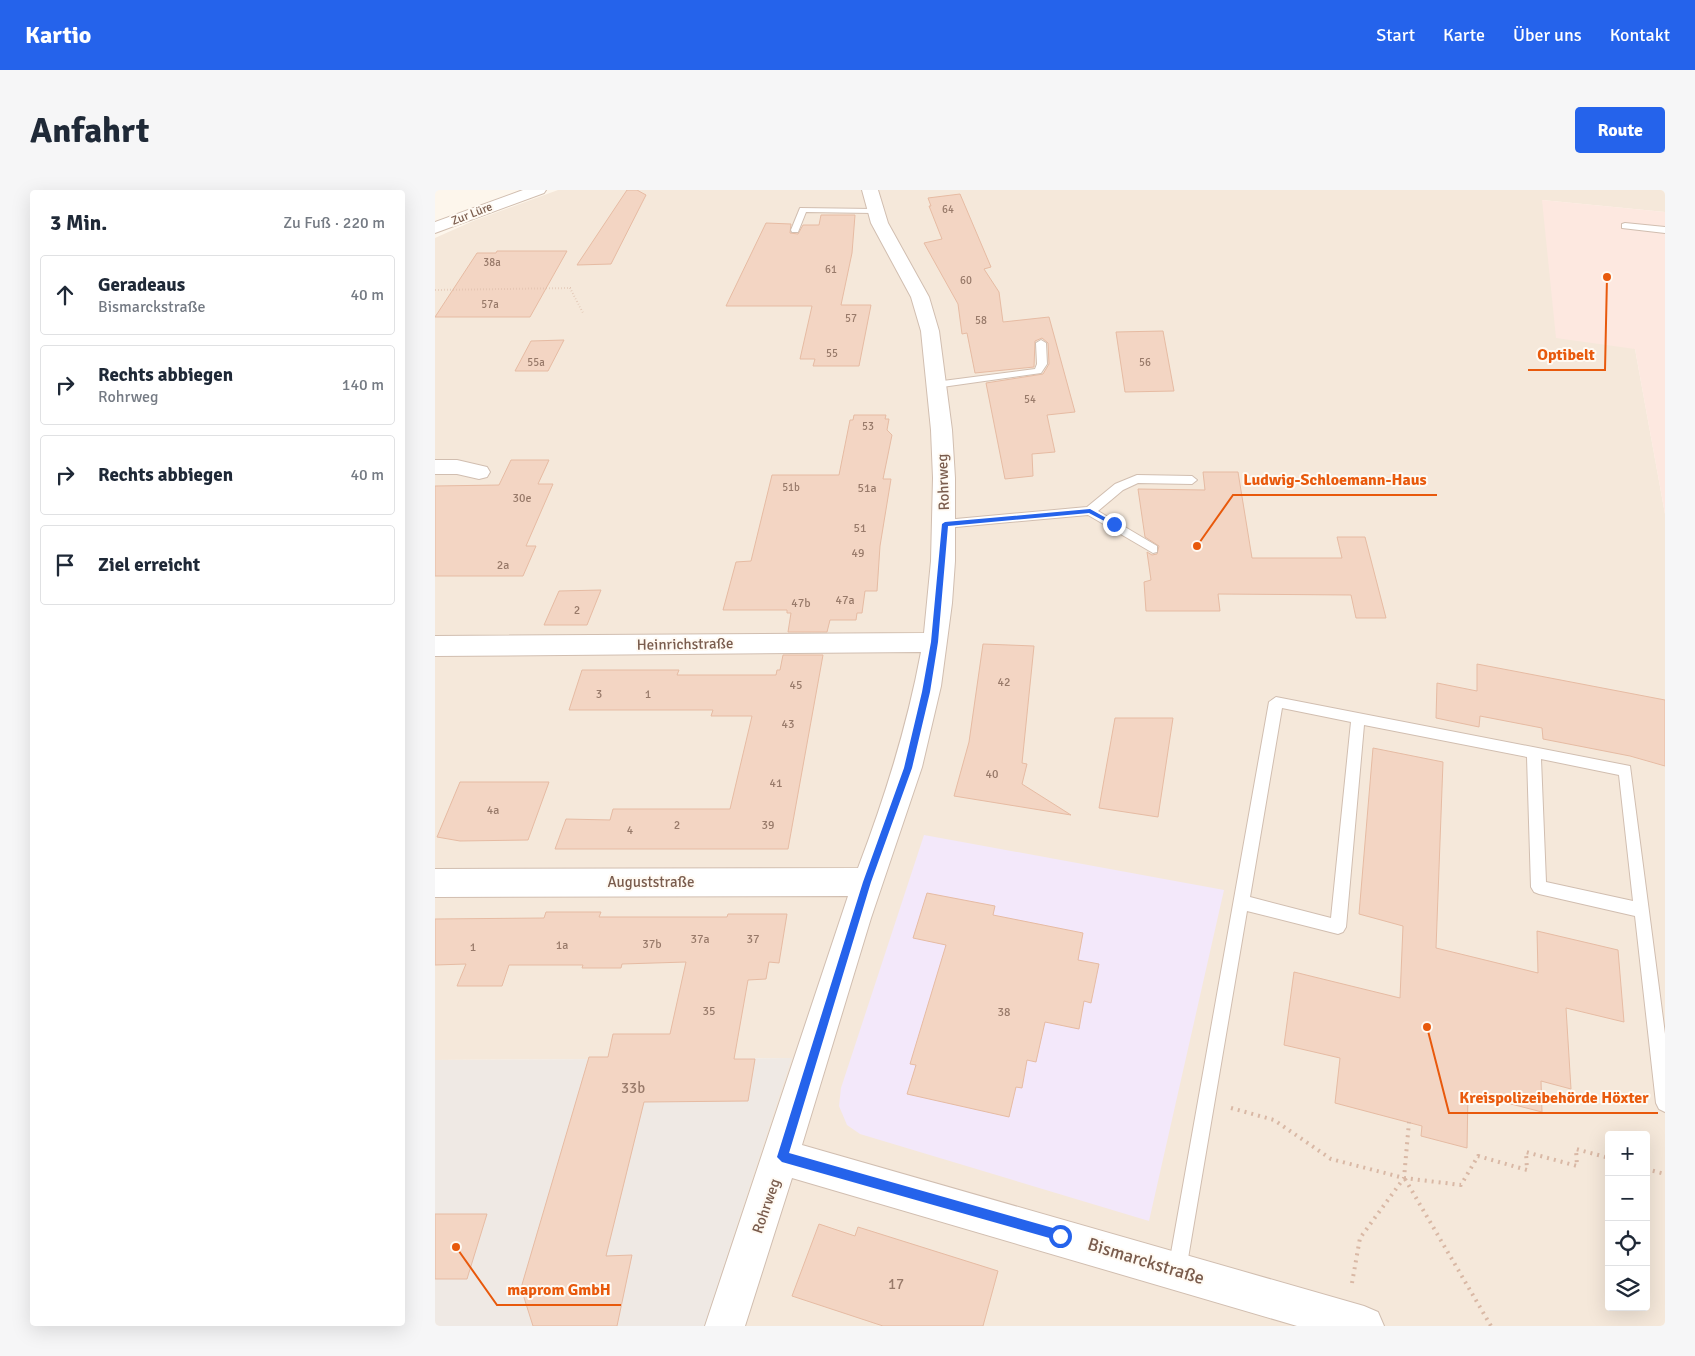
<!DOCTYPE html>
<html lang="de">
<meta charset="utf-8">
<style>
body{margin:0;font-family:Signika,sans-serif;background:#f6f6f7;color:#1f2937}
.controls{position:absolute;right:15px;bottom:15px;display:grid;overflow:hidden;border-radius:5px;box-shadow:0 5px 20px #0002}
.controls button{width:45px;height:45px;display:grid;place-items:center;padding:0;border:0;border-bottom:1px solid #e0e1e3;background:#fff;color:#1f2937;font:25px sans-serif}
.stop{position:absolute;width:15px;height:15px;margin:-11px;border:4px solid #2563eb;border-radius:50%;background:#fff}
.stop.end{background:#2563eb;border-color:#fff;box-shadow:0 1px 5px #0008}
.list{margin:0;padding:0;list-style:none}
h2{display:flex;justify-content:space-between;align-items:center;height:65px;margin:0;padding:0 20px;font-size:21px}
h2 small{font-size:16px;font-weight:400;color:#747a83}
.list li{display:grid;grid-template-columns:32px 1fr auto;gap:15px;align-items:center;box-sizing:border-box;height:80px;margin:0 10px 10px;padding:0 10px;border:1px solid #e0e1e3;border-radius:5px}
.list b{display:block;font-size:19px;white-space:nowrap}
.list p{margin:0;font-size:16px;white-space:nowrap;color:#747a83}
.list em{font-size:16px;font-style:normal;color:#747a83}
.icon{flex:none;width:28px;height:28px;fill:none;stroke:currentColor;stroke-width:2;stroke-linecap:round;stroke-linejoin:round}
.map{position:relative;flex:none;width:1230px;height:1136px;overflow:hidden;border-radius:5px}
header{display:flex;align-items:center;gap:30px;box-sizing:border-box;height:70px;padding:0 25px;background:#2563eb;color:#fff}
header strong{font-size:24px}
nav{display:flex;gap:28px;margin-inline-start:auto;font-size:18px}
.intro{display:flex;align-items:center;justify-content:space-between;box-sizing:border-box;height:120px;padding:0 30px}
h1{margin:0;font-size:35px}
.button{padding:12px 22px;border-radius:5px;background:#2563eb;color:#fff;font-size:18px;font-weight:700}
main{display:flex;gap:30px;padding:0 30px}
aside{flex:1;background:#fff;border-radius:5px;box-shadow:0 5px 20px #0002}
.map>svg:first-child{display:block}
</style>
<header>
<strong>Kartio</strong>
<nav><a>Start</a><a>Karte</a><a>Über uns</a><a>Kontakt</a></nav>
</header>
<div class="intro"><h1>Anfahrt</h1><a class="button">Route</a></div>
<main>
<aside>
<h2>3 Min.<small>Zu Fuß · 220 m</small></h2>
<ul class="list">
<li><svg class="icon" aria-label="ahead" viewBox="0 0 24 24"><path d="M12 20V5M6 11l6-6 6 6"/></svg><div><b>Geradeaus</b><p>Bismarckstraße</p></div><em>40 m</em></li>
<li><svg class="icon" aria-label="right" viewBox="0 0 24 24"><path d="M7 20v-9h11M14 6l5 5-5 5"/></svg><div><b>Rechts abbiegen</b><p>Rohrweg</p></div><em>140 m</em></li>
<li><svg class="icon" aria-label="right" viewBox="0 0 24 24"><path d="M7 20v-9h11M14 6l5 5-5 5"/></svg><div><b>Rechts abbiegen</b></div><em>40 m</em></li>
<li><svg class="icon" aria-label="arrive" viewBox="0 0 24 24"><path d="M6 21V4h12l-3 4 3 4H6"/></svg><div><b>Ziel erreicht</b></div></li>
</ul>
</aside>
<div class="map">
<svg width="1230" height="1136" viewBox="0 0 1230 1136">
<rect width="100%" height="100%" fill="#fdf6ec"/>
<path fill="#f5e8da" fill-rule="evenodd" d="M123,0H1230V22L1107,10L1200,159L1230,324V1136H269L356,868L0,870V48L38,31ZM1174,945H1211V1117H1174Z"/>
<path fill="#fde8e0" d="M1107,10L1230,22V324L1200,159L1121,148Z"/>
<path fill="#efe9e4" d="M357,868L269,1136H0V870Z"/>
<path fill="#f3e8fa" d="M489,645L789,700L714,1031L425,944L412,935L404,916L406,898Z"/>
<path fill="#f3d5c3" stroke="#e6bba3" d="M192,0H202L211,5L176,74L142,75Z
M525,4L556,77L549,79L564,102L568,132L614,127L640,222L612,225L620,262L597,264L598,286L570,289L551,193L608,184L614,174L613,153L607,148L600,151L599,177L540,183L532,143L527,144L523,114L489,53L507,49L494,16H496L493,8Z
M386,25H420L417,63L406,115H436L424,176H378L380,169H365L377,116H291L331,33L356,34L355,43L363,44L368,35H384Z
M62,61H132L95,127H0L42,63H61Z
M728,141L739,201L690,202L681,142Z
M129,150L113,181H80L96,151Z
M419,225H451L450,229H454L452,240L457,245L448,289H456L445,356L442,401H430L427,423H422L421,430H395L392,442H353L356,423H352V420H288L301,372L316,371L337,285H404L415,230H418Z
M76,270H114L103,294H118L91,356H101L88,386H0V296L64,295Z
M768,282H803L817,368H907L902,347H930L951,428H921L916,405L783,404L785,421H711L709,392L716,390L712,362L717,365L722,364L724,356L710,347L703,299L770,300Z
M166,400L152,435H109L124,401Z
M548,454L599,456L587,573L592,574L587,594L636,625L519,606L534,552Z
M348,465H388L353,659H120L131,629L175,630L178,619H295L317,526H276L278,520H134L147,480H244L242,485H341L342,480H345Z
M1042,474L1230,510V576L1195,566L1108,549L1107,538L1045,526L1044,537L1001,528L1002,493L1042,501Z
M680,528H738L723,627L664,618Z
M938,558L1008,572L1001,758L1103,783L1102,741L1183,760L1189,832L1131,818L1136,899L1106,891L1107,922L1033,903L1032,958L986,946L987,936L900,913L905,868L849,855L859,782L965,808L968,736L924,724Z
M25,592H114L93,650L25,651L2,647Z
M492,703L560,716L558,725L648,743L643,770L664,774L656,813L649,811L644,839L610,832L601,872L592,870L587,898L581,897L574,927L472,904L481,875L475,874L511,755L478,748Z
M111,722H166L164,727H292L293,724H352L344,773L334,772L331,789L313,790L299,869H320L313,911L209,912L171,1066L197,1065L182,1136H98L86,1098L154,867H173L178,844H235L251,772L187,774L186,778H147L148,775H74L67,796H22L31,774L0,775V729L109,728Z
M0,1024H52L32,1089H0Z
M384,1034L420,1046L423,1037L563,1081L548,1136H448L357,1106Z"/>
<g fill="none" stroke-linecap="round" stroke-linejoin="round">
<g stroke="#d1beb0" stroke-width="2">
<path id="lane" d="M365,18L438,19L442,21L438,23L371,22L363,42H357L356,40Z
M1190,33L1230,37V43L1187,38V34Z
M606,150L611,153L612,174L606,183L500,198L495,195L500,192L600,179L602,174L601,153Z
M702,285L757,286L762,290L757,294L703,293L688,300L663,321L722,356V362L718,363L653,325L510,338L504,334L510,330L652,317L680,294Z
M841,507L1195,576L1230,844V922L1224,919L1221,913L1200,726L1104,704L1099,702L1096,697L1092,567L929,535L911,737L908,742L903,744L812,721L751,1080L749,1087L742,1089L735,1087L733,1080L834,512ZM847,518L916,532L896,728L815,707ZM1106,569L1184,585L1198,711L1111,692Z"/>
</g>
<g stroke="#d1beb0" stroke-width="2">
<path id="street" d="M88,0H111L109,3L0,43V32Z
M427,0H443L453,33L494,107L504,141L517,240L520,288V371L517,413L506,496L487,577L436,728L367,955L929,1116L943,1122L949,1136H862L357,988L310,1136H270L413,706L0,707V679L423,678C450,607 472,537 486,462L0,466V446L489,443L496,371L498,288L496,240L486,141L476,107L436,33Z
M0,270H22L52,277L55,282L52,287L44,289L22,284H0Z"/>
</g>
<path stroke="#d9b8a5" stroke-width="2" stroke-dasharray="0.5 2.5" stroke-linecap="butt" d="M0,100L135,98L148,123"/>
<path stroke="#d9b8a5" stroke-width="4" stroke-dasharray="2 5" stroke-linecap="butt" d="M796,918L839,930L896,969L969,988L1026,995L1043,966L1092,980L1091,962L1142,976L1141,959L1174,968
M1211,979L1230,984
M970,989L1056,1136
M917,1093L925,1048L969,988L974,932"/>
<use href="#lane" fill="#fff" fill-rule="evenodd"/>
<use href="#street" fill="#fff" fill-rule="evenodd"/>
</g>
<path fill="#2563eb" d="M655,319L682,334L677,335L654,323L513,336L503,452L495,502L477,578L436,692L354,963L625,1040L630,1046L625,1051L347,972L342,967L428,692L469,578L487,502L496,452L507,334L510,332Z"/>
<g text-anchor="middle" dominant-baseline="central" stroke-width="4" stroke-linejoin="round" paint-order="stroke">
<g font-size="11" fill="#987a6a">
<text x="513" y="19">64</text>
<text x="57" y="72">38a</text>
<text x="396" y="79">61</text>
<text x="531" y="90">60</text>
<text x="55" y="114">57a</text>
<text x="416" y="128">57</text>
<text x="546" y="130">58</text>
<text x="397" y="163">55</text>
<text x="101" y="172">55a</text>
<text x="710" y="172">56</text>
<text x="595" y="209">54</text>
<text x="433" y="236">53</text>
<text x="356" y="297">51b</text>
</g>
<g font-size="12" fill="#7a5c4d" stroke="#fffaf3">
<text transform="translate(37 24) rotate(-21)">Zur Lüre</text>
</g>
<g font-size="12" fill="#987a6a">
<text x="432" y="298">51a</text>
<text x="87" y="308">30e</text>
<text x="425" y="338">51</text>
<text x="423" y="363">49</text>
<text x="68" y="375">2a</text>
<text x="410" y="410">47a</text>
<text x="366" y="413">47b</text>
<text x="142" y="420">2</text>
<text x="569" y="492">42</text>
<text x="361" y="495">45</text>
<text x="164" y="504">3</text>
<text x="213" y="504">1</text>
<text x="353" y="534">43</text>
<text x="557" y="584">40</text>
<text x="341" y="593">41</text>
<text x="58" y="620">4a</text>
<text x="242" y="635">2</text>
<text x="333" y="635">39</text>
<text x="195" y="640">4</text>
<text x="265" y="749">37a</text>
<text x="318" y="749">37</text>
<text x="217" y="754">37b</text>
<text x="127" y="755">1a</text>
<text x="38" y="757">1</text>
<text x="274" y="821">35</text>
<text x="569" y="822">38</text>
</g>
<g font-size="15" fill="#7a5c4d" stroke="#fffaf3">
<text transform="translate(508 292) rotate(-92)">Rohrweg</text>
<text transform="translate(250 454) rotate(-1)">Heinrichstraße</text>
<text x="216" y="692">Auguststraße</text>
<text transform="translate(331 1016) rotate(-71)">Rohrweg</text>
</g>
<g font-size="15" fill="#987a6a">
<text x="198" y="898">33b</text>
<text x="461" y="1094">17</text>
</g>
<g font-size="18" fill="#7a5c4d" stroke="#fffaf3">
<text transform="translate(711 1071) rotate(17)">Bismarckstraße</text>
</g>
</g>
<path fill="none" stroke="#e8590c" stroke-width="2" d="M1172 87L1170 180H1093M762 356L798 305H1002M992 837L1014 923H1223M21 1057L62 1115H186"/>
<g fill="#e8590c" stroke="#fffaf3" stroke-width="2">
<circle cx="1172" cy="87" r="5"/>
<circle cx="762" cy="356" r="5"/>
<circle cx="992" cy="837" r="5"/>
<circle cx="21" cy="1057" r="5"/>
</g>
<g font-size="16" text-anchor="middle" font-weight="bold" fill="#e8590c" stroke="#fffaf3" stroke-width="4" stroke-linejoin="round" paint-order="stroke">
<text x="1131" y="170">Optibelt</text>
<text x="900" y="295">Ludwig-Schloemann-Haus</text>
<text x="1119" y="913">Kreispolizeibehörde Höxter</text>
<text x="124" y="1105">maprom GmbH</text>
</g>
</svg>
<div class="controls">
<button>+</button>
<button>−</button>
<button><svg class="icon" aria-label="locate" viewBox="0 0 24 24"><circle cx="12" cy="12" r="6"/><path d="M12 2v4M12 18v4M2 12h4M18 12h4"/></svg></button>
<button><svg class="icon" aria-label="layers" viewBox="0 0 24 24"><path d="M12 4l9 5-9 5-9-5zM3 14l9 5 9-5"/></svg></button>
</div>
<div class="stop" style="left:625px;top:1046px"></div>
<div class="stop end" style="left:679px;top:334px"></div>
</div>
</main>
